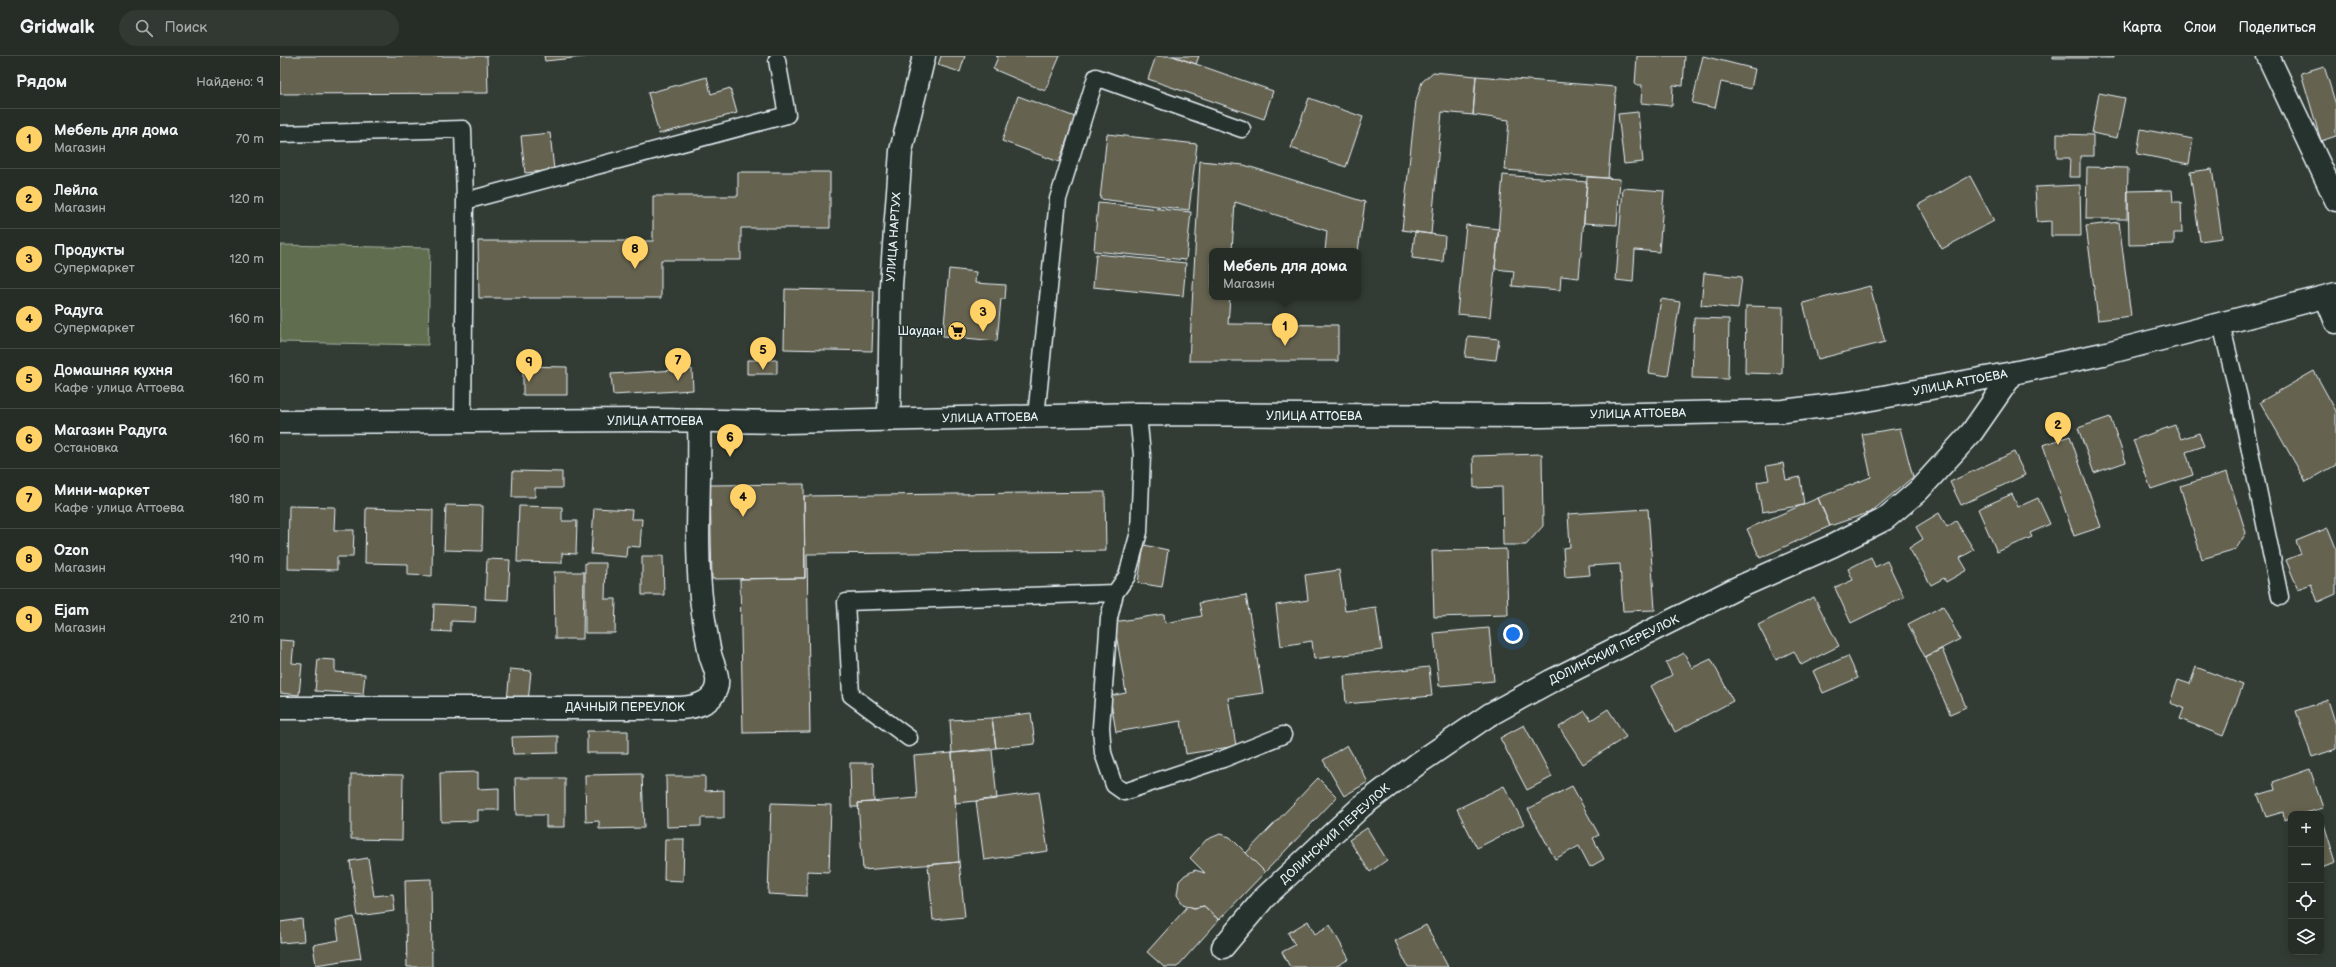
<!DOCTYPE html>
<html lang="ru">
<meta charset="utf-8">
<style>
body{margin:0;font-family:"Balsamiq Sans",sans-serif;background:#323933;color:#f1f3f6}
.controls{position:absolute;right:12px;bottom:12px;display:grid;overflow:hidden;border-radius:8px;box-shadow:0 2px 10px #0003}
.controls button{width:36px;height:36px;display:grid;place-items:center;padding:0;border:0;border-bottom:1px solid #424944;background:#262d27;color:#f1f3f6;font:20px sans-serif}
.you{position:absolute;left:1233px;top:578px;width:14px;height:14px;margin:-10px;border:3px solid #fff;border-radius:50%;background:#1a73e8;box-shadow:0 0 0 6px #1a73e833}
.badge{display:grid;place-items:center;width:26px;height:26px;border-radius:50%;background:#ffd166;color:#111;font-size:13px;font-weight:700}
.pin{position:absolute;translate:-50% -33px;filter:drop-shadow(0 1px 2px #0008)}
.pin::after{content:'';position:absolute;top:21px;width:14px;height:12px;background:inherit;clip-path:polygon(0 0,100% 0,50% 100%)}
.popup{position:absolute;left:929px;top:192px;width:152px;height:52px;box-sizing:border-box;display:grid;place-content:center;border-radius:8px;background:#262d27;filter:drop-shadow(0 1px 3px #0005);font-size:13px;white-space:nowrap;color:#a4a8a7}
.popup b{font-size:15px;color:#f1f3f6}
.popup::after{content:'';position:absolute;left:50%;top:100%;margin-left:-8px;border:8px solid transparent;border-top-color:#262d27}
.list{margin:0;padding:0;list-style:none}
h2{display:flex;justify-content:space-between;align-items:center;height:52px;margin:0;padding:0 16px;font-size:17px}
h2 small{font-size:13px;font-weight:400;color:#a4a8a7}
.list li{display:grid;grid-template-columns:26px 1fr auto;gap:12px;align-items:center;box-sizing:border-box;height:60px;padding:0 16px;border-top:1px solid #424944}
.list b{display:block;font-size:15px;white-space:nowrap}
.list p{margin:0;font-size:13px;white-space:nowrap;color:#a4a8a7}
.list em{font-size:13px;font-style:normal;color:#a4a8a7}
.icon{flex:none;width:22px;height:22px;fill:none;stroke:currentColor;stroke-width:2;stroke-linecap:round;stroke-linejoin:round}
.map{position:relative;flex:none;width:2056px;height:911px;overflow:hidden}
header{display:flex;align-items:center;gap:24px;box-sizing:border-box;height:56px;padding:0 20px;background:#262d27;border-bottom:1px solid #424944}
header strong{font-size:19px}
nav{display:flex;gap:22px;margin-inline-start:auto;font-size:14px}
.search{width:280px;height:36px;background:#323933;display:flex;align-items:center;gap:10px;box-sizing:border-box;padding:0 14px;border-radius:22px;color:#a4a8a7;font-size:15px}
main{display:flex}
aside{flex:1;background:#262d27}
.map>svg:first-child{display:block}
</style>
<header>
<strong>Gridwalk</strong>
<div class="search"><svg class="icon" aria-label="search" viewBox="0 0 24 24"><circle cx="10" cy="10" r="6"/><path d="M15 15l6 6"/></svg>Поиск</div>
<nav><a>Карта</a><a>Слои</a><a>Поделиться</a></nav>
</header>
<main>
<aside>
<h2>Рядом<small>Найдено: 9</small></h2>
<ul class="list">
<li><span class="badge">1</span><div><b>Мебель для дома</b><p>Магазин</p></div><em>70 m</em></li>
<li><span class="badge">2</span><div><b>Лейла</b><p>Магазин</p></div><em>120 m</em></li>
<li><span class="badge">3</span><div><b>Продукты</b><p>Супермаркет</p></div><em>120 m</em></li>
<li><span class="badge">4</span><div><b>Радуга</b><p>Супермаркет</p></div><em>160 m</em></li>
<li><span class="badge">5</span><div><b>Домашняя кухня</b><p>Кафе · улица Аттоева</p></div><em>160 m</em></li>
<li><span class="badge">6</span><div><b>Магазин Радуга</b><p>Остановка</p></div><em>160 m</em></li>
<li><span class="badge">7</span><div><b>Мини-маркет</b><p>Кафе · улица Аттоева</p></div><em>180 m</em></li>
<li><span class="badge">8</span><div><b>Ozon</b><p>Магазин</p></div><em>190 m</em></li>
<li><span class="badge">9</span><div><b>Ejam</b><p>Магазин</p></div><em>210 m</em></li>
</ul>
</aside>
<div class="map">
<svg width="2056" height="911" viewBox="0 0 2056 911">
<rect width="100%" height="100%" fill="#333c34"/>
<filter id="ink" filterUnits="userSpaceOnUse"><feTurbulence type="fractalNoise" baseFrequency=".025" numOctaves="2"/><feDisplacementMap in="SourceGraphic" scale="8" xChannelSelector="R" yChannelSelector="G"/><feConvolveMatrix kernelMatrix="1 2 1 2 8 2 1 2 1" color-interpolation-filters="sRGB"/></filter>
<g filter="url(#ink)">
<path fill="#616e50" stroke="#a4b0a4" d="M0,189L150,192L148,289L0,286Z"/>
<path fill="#65624f" stroke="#e8f1f8" d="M0,0H207L208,37L0,38Z
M264,0H312L265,5Z
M661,0H685L680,16L658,9Z
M716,0H780L765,35L713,13L718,1Z
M876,0H893L993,35L984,63L868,23Z
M893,0H919L916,8Z
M1357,0H1405L1403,30L1393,29L1392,50L1361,47L1362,29H1355Z
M1423,0L1475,13L1471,33L1441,26L1435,52L1412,47Z
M1773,0H1834V2H1773Z
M2044,10L2056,49V80L2041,85L2021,17Z
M1153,16L1196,20L1193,59L1162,56L1151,178L1122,174L1136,45L1142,26Z
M1196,20L1336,31L1328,122L1225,114L1229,64L1193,59Z
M427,21L431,38L450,32L457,57L379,78L368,37Z
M1819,37L1845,42L1837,82L1812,77Z
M738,40L795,61L779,106L722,85Z
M1029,42L1083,61L1066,111L1011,92Z
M1358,56L1363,106L1344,108L1338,58Z
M1861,73L1913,83L1909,108L1857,98Z
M270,77L274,114L245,117L241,80Z
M827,78L917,88L909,154L820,143Z
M1777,78L1813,79V100H1800V121H1789L1790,102H1777Z
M920,105L964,109L1085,146L1078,195H1045L1047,175L955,146L952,195H932V241H950L948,268L1058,269V305H909Z
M1807,111L1848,112L1847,163H1806Z
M1932,113L1942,182L1920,185L1910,116Z
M458,116H550V172H461V204H381V242H199L198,185H373V140H458Z
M1223,119L1307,126L1299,222L1281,220L1280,234L1232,230L1234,215L1215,213Z
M1690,120L1714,165L1662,193L1638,149Z
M1307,121L1340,123L1337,169L1304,167Z
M1800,129L1801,180H1771V165L1757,166L1755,131Z
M1343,132L1384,135L1379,196L1355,194L1353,226L1336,224Z
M1892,134L1893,146H1901L1902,177H1894V188L1849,189L1848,135Z
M818,147L911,156L906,204L814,195Z
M1839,166L1851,260L1818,264L1806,170Z
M1186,169L1219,173L1210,261L1177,258Z
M1135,176L1165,180L1163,206L1132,202Z
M816,198L906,207L903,240L813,231Z
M669,213L696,216L695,227L726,229L725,243H721L717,285L663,280Z
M1424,217L1462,221L1458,253L1421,249Z
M1590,230L1605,286L1538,303L1523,247Z
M505,233L594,235L592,295L504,293Z
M1381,243L1400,246L1388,320L1369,317Z
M1466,250L1503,251L1502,318L1465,317Z
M1414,262L1449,263L1448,323L1412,322Z
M1188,280L1219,283L1216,304L1185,301Z
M467,304H497V318H467Z
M243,310L287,311V339H243Z
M412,313L413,334L333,339L331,318Z
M2034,315L2056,355V409L2026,426L1980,346Z
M1830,361L1846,406L1814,417L1798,372Z
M1895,369L1901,383L1919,377L1924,390L1906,396L1913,419L1871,433L1853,384Z
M1620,372L1633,421L1591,456L1550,470L1538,442L1591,421L1582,378Z
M1790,380L1821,471L1794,480L1763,389Z
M1734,396L1745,419L1681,449L1670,426Z
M1262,398L1263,470L1246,489H1223L1222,431L1194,432L1193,400Z
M1503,407L1506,424L1520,421L1524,449L1482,456L1477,426L1489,424L1486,410Z
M233,415L282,416V432H255V441H232Z
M1947,416L1966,477L1956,493L1922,503L1900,430Z
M524,428L525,522L432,523L430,429Z
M825,436L826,495L527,498L530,676L463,677L460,523L525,522L524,440Z
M1732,438L1738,451L1758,442L1770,468L1750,477L1752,481L1717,496L1698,453Z
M1538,442L1550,470L1480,502L1467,473Z
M166,449L203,450L202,495L164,494Z
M9,450L55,451L54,474H74L73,501H57V514L8,513Z
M239,450L282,451V465H297L296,498L282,497V507L237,506Z
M86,452L153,454L152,520L128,519V508L85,507Z
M314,452L352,454L351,463H362L360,491L347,490L346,501L311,498Z
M1368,453L1375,554L1343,555L1340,508L1309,510L1310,519L1285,521L1283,492L1290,491L1288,458Z
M1659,457L1667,471L1676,465L1694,494L1680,502L1687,514L1666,526L1664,522L1651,529L1629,492L1643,483L1636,471Z
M2048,472L2056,492V538L2038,546L2031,528L2018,533L2006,504L2021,498L2016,485Z
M864,489L888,494L882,531L858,527Z
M1226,493L1228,559L1154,561L1152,495Z
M362,500H383L384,539H362Z
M1591,501L1595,511L1607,505L1624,541L1571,567L1555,532L1573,524L1568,513Z
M207,503L230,504L228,544L205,543Z
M305,507H326L325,543H336L335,577H305Z
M1059,514L1065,555L1096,551L1102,594L1034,603L1032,585L1001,590L996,549L1028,544L1025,519Z
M274,516H304L303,583H275Z
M966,539L983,637L948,642L956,690L906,698L901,665L836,676L830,640L846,637L834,566L884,558L885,567L922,560L919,547Z
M1534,541L1559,590L1521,609L1514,595L1496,604L1478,569Z
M154,548L196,550L195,566L171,565V576L153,575Z
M1663,550L1680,583L1645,601L1628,568Z
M1209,572L1214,625L1159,630L1154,577Z
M0,584L14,585L12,607L22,608L19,639L0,637Z
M1662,593L1686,651L1670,658L1645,601Z
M1404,597L1412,612L1431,603L1453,645L1395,676L1371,630L1392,619L1386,607Z
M1568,600L1578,622L1543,637L1533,615Z
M38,603L55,604V616L85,618L83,638L35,635Z
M1149,611L1152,640L1066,648L1064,620Z
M1916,611L1963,629L1943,680L1900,663L1904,652L1890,647L1898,624L1910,628Z
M230,613L251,615L248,646L227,645Z
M2048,644L2056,669V693L2032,701L2016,655Z
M1328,653L1346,681L1303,708L1279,671L1305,655L1311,664Z
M751,657L755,688L716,692L712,662Z
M712,662L716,692L672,697L670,664Z
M1244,669L1272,721L1247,734L1220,682Z
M307,675H348V697H307Z
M278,680V697L233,698L232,681Z
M1067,689L1088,726L1064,740L1043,704Z
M712,694L717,743L676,747L672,697Z
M672,697L679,806L583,814L578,747L637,742L634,700Z
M570,707H593L594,746L578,747L579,751H571Z
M2030,713L2043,752L2022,758H2011V761L2004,764L2003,756L1986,761L1978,739L1995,734L1993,726Z
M198,716V733L219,732V754H198V765L161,766L160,717Z
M71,718L123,719L122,784L71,783Z
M362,718L364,772L319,773V765L306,766L305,719Z
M386,720H425V735L444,734V762H421V770L387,771Z
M235,722H285V771H266V759H236Z
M1038,722L1057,741L985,816L966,797Z
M1224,730L1244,768L1197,792L1177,753Z
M1292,730L1319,779L1313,782L1324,803L1310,811L1299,790L1275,803L1248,753Z
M759,736L768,795L704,804L696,745Z
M491,747L551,749L549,816L527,815V840L488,838Z
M2041,768H2044L2056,807L2041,812Z
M1087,772L1107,804L1090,816L1069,784Z
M940,778L950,781L985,816L939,864L924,850L914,852L903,848L897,839L899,825L905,819L915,814L925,817L910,802L926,784Z
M385,783H404L403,825L384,824Z
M88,802L94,840L113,838L115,855L78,860L70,805Z
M679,806L685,861L653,864L648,809Z
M151,823L152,911H127L125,824Z
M908,850L914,852L924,850L939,864L897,911H884L867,896Z
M74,861L81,902L36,909L33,889L59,884L56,865Z
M22,863L24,885L0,887V866Z
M1028,865L1035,878L1050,869L1069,903L1055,911H1010L1002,896L1015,889L1008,877Z
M1146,869L1168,911H1128L1115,885Z"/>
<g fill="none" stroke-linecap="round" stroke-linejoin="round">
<g stroke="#e8f1f8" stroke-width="19">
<path id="lane" d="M0,78L183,73L185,145
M1941,268L1959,341L2000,541
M858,358L862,399L859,476L847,520L835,537L829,562L821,671L823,697L834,729L844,736L943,703L1003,679
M756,361L778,143L816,21L962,73
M183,366L185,145L507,59L497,4
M629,682L571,639L566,546L835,537"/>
</g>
<g stroke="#e8f1f8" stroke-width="25">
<path id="street" d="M1988,0L2056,144
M2046,241L2056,266
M609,364L611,229L621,95L644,0
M0,652H401C415,651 431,648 436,633C440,620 433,610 430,598C427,582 424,566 422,550C414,489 421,426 419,365
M943,891L984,842L1082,750L1140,706L1209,659L1271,625L1457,532L1552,490L1605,463L1638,435L1692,376L1733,317"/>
</g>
<g stroke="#e8f1f8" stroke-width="25">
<path id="secondary" d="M0,366L371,364L506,366L858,358L1262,360L1503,355L1570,347L1733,317L1823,298L2056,238"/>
</g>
<use href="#lane" stroke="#26332d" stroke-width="16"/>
<use href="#street" stroke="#26332d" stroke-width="22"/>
<use href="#secondary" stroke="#26332d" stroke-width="22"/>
</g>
</g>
<defs>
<g id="supermarket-disc" transform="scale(1)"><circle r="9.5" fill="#ffd166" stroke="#26332d"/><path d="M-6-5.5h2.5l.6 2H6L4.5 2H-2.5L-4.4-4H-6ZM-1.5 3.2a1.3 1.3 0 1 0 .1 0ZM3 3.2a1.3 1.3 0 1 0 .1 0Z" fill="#111"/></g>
</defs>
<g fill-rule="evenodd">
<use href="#supermarket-disc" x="677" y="275"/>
</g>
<g text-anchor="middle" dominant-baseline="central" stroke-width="3" stroke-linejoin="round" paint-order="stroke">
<g font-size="12" fill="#e8f1f8" stroke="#26332d">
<text transform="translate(614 181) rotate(-86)">УЛИЦА НАРТУХ</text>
<text transform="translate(1680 327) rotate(-11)">УЛИЦА АТТОЕВА</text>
<text transform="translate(1358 358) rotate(-1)">УЛИЦА АТТОЕВА</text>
<text x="1034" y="360">УЛИЦА АТТОЕВА</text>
<text transform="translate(710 362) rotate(-1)">УЛИЦА АТТОЕВА</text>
<text x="375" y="365">УЛИЦА АТТОЕВА</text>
<text transform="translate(1334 594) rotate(-26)">ДОЛИНСКИЙ ПЕРЕУЛОК</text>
<text x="345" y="651">ДАЧНЫЙ ПЕРЕУЛОК</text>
<text transform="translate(1055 778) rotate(-42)">ДОЛИНСКИЙ ПЕРЕУЛОК</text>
</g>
<g font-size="12" fill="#e8f1f8" stroke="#26332d" text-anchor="end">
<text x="663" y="275">Шаудан</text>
</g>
</g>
</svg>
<div class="controls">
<button>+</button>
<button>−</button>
<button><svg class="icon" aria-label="locate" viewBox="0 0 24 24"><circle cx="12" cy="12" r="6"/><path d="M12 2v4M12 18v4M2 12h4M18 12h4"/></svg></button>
<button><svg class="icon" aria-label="layers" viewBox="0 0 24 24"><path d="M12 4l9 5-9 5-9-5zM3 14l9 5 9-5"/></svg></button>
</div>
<div class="you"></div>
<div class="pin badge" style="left:1005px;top:290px">1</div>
<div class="popup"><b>Мебель для дома</b>Магазин</div>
<div class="pin badge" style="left:1778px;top:389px">2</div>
<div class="pin badge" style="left:703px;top:276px">3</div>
<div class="pin badge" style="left:463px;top:461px">4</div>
<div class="pin badge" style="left:483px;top:314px">5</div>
<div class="pin badge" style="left:450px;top:401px">6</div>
<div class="pin badge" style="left:398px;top:325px">7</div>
<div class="pin badge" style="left:355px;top:213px">8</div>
<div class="pin badge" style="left:249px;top:326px">9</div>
</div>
</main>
